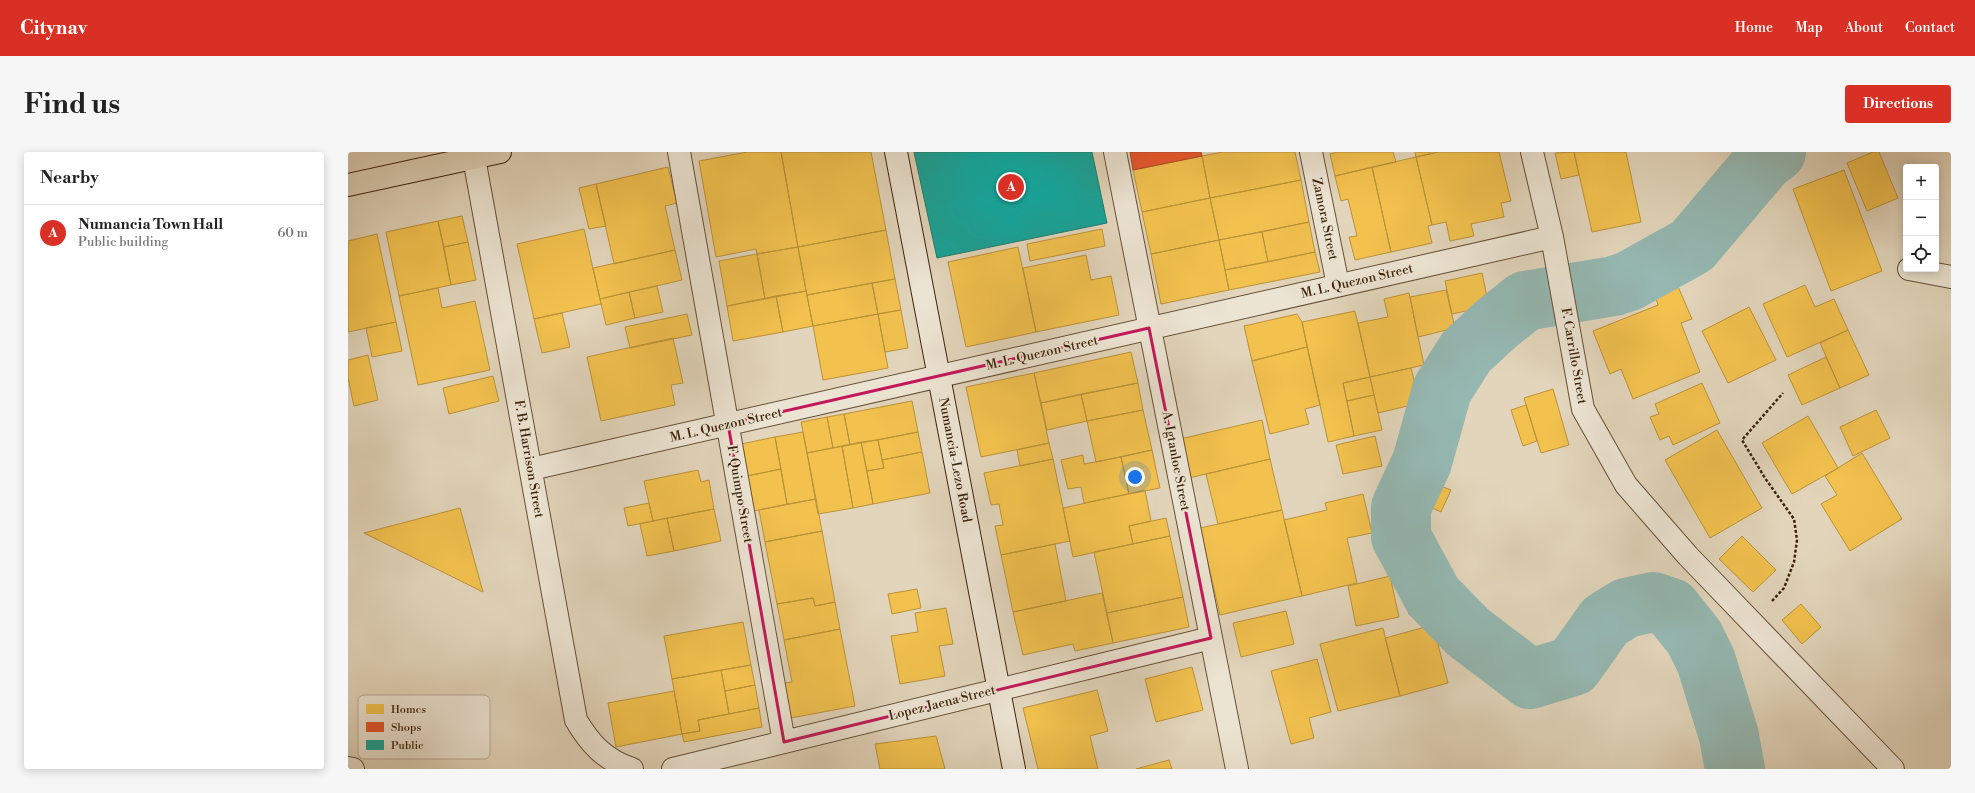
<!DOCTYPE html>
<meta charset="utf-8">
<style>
body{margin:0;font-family:"Libre Bodoni",serif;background:#f6f6f6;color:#222}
.controls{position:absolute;right:12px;top:12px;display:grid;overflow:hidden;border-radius:4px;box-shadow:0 2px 10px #0003}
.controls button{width:36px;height:36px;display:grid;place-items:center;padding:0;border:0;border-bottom:1px solid #e0e0e0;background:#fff;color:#222;font:20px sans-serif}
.you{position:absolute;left:787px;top:325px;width:14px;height:14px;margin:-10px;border:3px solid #fff;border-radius:50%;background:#1a73e8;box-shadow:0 0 0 6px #1a73e833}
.badge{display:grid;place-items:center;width:26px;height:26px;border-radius:50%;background:#d93025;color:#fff;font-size:13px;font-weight:700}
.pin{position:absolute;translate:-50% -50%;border:2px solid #fff;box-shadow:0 1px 4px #0006}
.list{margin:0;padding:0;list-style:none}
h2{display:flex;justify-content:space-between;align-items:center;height:52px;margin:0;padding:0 16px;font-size:17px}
h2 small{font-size:13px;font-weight:400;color:#767676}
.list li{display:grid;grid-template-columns:26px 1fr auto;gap:12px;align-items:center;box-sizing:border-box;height:56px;padding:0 16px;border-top:1px solid #e0e0e0}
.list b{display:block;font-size:15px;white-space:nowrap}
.list p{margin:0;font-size:13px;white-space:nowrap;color:#767676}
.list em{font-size:13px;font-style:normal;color:#767676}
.icon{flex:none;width:22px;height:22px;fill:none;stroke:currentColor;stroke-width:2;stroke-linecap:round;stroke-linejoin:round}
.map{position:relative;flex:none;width:1603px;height:617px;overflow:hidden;border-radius:4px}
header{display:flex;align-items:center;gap:24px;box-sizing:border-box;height:56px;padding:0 20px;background:#d93025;color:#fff}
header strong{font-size:19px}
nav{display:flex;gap:22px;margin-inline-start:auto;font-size:14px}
.intro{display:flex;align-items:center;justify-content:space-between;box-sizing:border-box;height:96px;padding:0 24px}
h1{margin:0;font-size:28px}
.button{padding:10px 18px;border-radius:4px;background:#d93025;color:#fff;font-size:14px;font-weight:700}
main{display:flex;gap:24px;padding:0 24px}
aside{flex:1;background:#fff;border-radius:4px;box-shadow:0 2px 10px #0003}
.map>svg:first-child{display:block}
</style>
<header>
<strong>Citynav</strong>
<nav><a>Home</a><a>Map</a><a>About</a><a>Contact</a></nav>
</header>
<div class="intro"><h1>Find us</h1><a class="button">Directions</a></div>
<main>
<aside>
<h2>Nearby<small></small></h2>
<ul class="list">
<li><span class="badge">A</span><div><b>Numancia Town Hall</b><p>Public building</p></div><em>60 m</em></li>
</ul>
</aside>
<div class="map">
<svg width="1603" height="617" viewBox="0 0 1603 617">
<rect width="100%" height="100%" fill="#e2d5bb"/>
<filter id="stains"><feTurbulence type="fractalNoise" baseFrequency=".005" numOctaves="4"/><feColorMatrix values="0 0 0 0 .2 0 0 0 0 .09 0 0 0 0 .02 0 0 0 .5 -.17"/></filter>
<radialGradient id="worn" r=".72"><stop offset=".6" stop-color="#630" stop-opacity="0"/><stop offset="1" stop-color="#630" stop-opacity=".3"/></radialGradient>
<path fill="#f2c14e" stroke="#bb923a" d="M399,0H433L450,95L409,102L408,97L368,105L351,9Z
M433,0H523L538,78L450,95Z
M875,0H947L953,28L862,46L854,4Z
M989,0H1045L1048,10L987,24L982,2Z
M1067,0H1090L1068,5Z
M1090,0H1151L1163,49L1153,51L1156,65L1123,72L1126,84L1102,89L1098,70L1084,73L1068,5Z
M1226,0H1278L1293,70L1244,80Z
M1226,0L1231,23L1213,27L1207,1Z
M1525,0H1531L1550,46L1519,59L1499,11Z
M854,4L862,46L794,60L785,18Z
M1068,5L1084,73L1080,74L1084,91L1043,100L1024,15Z
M320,15L329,51L317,54L327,98L266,112L248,32Z
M1024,15L1043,100L1007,108L1001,85L1009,84L1000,47L993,49L987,24Z
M1496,18L1534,119L1483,139L1445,37Z
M953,28L961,70L871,88L862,46Z
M248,32L258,74L241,77L231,36Z
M862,46L871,88L803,102L794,60Z
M114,64L120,90L96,95L90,69Z
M90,69L103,133L51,144L38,80Z
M961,70L967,100L920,110L914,80Z
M236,77L253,152L186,167L169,92Z
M754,77L757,94L682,109L679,92Z
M538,78L547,127L459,143L450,95Z
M914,80L920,110L877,118L871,88Z
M29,82L48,170L0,180V89Z
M871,88L881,138L813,152L803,102Z
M120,90L128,128L103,133L96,95Z
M450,95L458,139L417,147L409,102Z
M670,95L688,180L618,195L600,110Z
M327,98L334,128L252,147L245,116Z
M967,100L972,120L881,138L877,118Z
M409,102L417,147L379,154L371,109Z
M738,103L743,128L763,124L771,163L688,180L675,116Z
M1134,121L1141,154L1104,162L1097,129Z
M547,127L553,158L530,162L524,131Z
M524,131L530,162L465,174L459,143Z
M1329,132L1344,167L1333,171L1352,220L1285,247L1273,217L1262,222L1245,179L1310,153L1306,141Z
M1457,133L1467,155L1486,147L1500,178L1439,205L1415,152Z
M309,134L315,160L287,166L281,140Z
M90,136L94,156L127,149L142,218L70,233L51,144Z
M1098,138L1107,176L1070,185L1062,145Z
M458,139L465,174L435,180L428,144Z
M281,140L287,166L258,173L252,147Z
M1061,141L1076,213L1022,225L1010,171L1040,165L1036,147Z
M428,144L435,180L385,189L379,154Z
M1401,155L1428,208L1380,231L1354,179Z
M553,158L560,196L537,200L530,162Z
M1007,159L1022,225L995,231L1006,284L980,290L954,170Z
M214,161L222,195L194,201L186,167Z
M339,162L344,183L282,196L277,175Z
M530,162L540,216L475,228L465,174Z
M949,162L954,170L959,195L904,209L896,174Z
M48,170L54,199L24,205L18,176Z
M1500,178L1521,223L1492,236L1472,191Z
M325,186L335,231L323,233L327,253L253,269L239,205Z
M959,195L972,253L957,257L961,272L922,282L904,209Z
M783,200L790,231L693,251L686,221Z
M20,203L30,248L6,254L0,226V208Z
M1478,205L1492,236L1454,253L1440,223Z
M1063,216L1072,251L1030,261L1022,225Z
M686,221L701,291L633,305L618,235Z
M145,224L151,249L101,262L95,236Z
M1022,225L1026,243L999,249L995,231Z
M790,231L795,258L739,269L733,242Z
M1354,231L1372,271L1325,293L1321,284L1312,288L1302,265L1311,262L1307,252Z
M1205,237L1221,293L1193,301L1176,246Z
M733,242L739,269L699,278L693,251Z
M1026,243L1034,278L1006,284L999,249Z
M564,249L570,280L502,293L496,262Z
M1178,253L1189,289L1175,294L1163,258Z
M795,258L804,298L748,310L739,269Z
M1528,258L1542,286L1505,304L1492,275Z
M496,262L502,293L485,296L479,265Z
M1460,264L1490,316L1444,342L1414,291Z
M479,265L485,296L459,301L453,270Z
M914,268L922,307L841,326L832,287Z
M1369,278L1414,356L1362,386L1317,308Z
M455,280L468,347L439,352L427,285Z
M570,280L574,300L534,308L530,288Z
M1027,284L1034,314L995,322L988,293Z
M427,285L433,317L399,324L393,292Z
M530,288L536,316L519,319L513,290Z
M513,290L525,352L505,356L494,294Z
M701,291L705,307L672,314L669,298Z
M494,294L505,356L470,362L459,301Z
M804,298L812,336L781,342L773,305Z
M574,300L582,341L525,352L519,319L536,316L534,308Z
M1514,301L1554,367L1502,399L1473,352L1489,343L1477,324Z
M735,303L736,312L773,305L781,342L736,351L733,335L720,337L713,308Z
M705,307L722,389L653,403L647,374L655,373L651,352L643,353L636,321Z
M922,307L934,358L870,372L858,322Z
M433,317L439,352L406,359L399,324Z
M350,318L353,330L361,328L366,357L305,369L296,329Z
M1082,330L1103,338L1093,360L1073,351Z
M797,338L803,369L781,374L785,392L725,405L715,356Z
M1015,342L1024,381L999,386L1009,431L954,444L936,368L979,358L977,351Z
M468,347L474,379L417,390L411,358Z
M301,351L305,369L280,374L276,356Z
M112,356L135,440L16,381Z
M366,357L373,389L326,399L319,366Z
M934,358L954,444L872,463L852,376Z
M319,366L326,399L299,404L292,372Z
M818,366L822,384L785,392L781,374Z
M474,379L487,450L467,454L465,446L429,452L417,390Z
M822,384L835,445L759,461L746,400Z
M1394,384L1428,418L1405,440L1371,407Z
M707,392L718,449L665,460L653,403Z
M1042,424L1051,465L1008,474L1000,434Z
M569,437L573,456L544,462L540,442Z
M754,441L765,491L727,499L725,492L675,503L665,460Z
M835,445L841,475L765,491L759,461Z
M465,446L467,454L487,450L492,477L436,488L429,452Z
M1071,449L1084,460L1073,472L1060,461Z
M1453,452L1473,475L1454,492L1434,468Z
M598,456L605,492L591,494L597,524L552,532L543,484L570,480L567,461Z
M938,459L946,492L893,505L885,471Z
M395,470L403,513L324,527L316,484Z
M1085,473L1100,531L1052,544L1037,486Z
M1035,476L1052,544L990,559L972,492Z
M492,477L507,554L443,566L436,531L444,530L436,488Z
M969,507L983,560L961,566L966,586L943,592L923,519Z
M403,513L407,533L377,539L373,518Z
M844,515L855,558L808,570L797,527Z
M373,518L381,562L350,568L352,579L334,582L324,527Z
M407,533L411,556L381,562L377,539Z
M749,538L760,579L742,584L750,617H690L675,556Z
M326,539L334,582L268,595L260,551Z
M411,556L414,575L336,590L334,582L352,579L350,568Z
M588,584L597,617H532L527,592Z
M821,608L824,617H788Z"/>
<path fill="#e4572e" stroke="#b24724" d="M782,0H853L854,4L785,18Z"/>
<path fill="#17a398" stroke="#227d6e" d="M566,0H744L759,71L589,106Z"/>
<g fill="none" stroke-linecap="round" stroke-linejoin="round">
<path stroke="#95b8b2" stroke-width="60" d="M1387,617L1381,584L1358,509L1346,485L1323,456L1305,450L1278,456L1257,469L1225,514L1182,527L1120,480L1085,444L1053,385V355L1074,310L1094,238L1118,200L1147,173L1177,149L1266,134L1281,129L1344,94L1416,9L1428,0"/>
<g stroke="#665038" stroke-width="24">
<path id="street" d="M331,0L436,590
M767,0L889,617
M963,0L990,133
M1184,0L1204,85L1235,257L1278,333L1340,404L1545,617
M126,6L228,568C242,592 257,608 284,617
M1561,117L1603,125
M183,317L1204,85
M0,616L5,617
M325,617L863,486"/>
</g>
<g stroke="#3c230d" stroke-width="24">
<path id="secondary" d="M548,0L666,617"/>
</g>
<g stroke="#3c230d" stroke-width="24">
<path id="primary" d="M0,33L152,0"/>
</g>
<path stroke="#3c230d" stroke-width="2.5" stroke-dasharray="3 2" stroke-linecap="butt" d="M1424,449L1436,436L1446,410L1449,388L1446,367L1417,326L1394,288L1435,241"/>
<use href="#street" stroke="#ece4d3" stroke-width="22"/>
<use href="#secondary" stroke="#ece4d3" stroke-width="22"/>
<use href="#primary" stroke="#e2d5bb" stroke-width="22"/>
</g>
<path fill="none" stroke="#c2185b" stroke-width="3" stroke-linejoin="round" d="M801,176L863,486L436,590L380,272Z"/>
<g text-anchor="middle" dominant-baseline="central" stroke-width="4" stroke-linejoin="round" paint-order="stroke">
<g font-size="13" fill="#3c230d" stroke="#ece4d3">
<text transform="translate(977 67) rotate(78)">Zamora Street</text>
<text transform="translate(1009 129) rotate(-13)">M. L. Quezon Street</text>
<text transform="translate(694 201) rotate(-13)">M. L. Quezon Street</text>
<text transform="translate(1226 204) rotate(80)">F. Carrillo Street</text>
<text transform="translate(378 273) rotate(-13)">M. L. Quezon Street</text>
<text transform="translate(181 307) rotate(80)">F. B. Harrison Street</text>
<text transform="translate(607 308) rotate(79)">Numancia-Lezo Road</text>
<text transform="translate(828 309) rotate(79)">A. Igtanloc Street</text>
<text transform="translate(392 342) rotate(80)">F. Quimpo Street</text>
<text transform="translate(594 551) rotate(-14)">Lopez Jaena Street</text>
</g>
</g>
<rect x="10" y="543" width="132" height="64" rx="6" fill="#ece4d3" stroke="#b7aa98" stroke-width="1"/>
<rect x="18" y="552" width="18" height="10" fill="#f2c14e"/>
<rect x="18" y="570" width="18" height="10" fill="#e4572e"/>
<rect x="18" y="588" width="18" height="10" fill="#17a398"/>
<g font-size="11" fill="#3c230d">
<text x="43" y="561">Homes</text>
<text x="43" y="579">Shops</text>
<text x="43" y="597">Public</text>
</g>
<rect width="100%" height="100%" filter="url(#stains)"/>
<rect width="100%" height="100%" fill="url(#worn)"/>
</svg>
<div class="controls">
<button>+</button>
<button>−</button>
<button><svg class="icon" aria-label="locate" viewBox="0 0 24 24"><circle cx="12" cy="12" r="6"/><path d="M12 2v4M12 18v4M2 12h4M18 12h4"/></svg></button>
</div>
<div class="you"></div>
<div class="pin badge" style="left:663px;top:35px">A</div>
</div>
</main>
